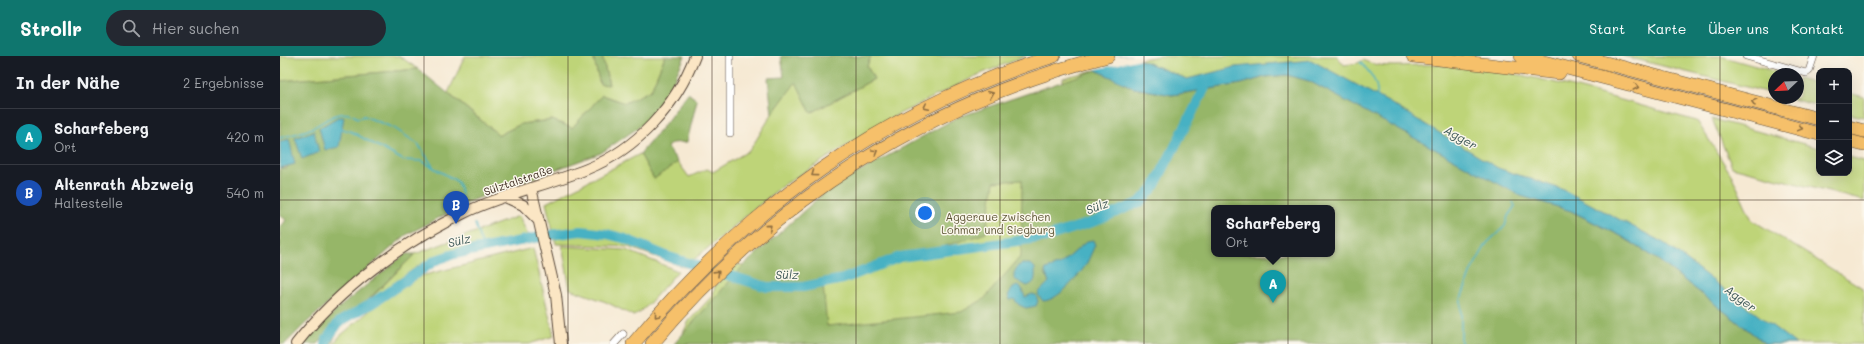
<!DOCTYPE html>
<html lang="de">
<meta charset="utf-8">
<style>
body{margin:0;font-family:Mali,sans-serif;background:#242831;color:#f1f3f6}
.controls{position:absolute;right:12px;top:12px;display:grid;overflow:hidden;border-radius:8px;box-shadow:0 4px 16px #0002}
.controls button{width:36px;height:36px;display:grid;place-items:center;padding:0;border:0;border-bottom:1px solid #363941;background:#171b24;color:#f1f3f6;font:20px sans-serif}
.compass{position:absolute;left:1488px;top:12px;width:36px;height:36px;border-radius:50%;background:#171b24;box-shadow:0 4px 16px #0002;rotate:247deg}
.you{position:absolute;left:645px;top:157px;width:14px;height:14px;margin:-10px;border:3px solid #fff;border-radius:50%;background:#1a73e8;box-shadow:0 0 0 6px #1a73e833}
.badge{display:grid;place-items:center;width:26px;height:26px;border-radius:50%;background:#0f766e;color:#fff;font-size:13px;font-weight:700}
.pin{position:absolute;translate:-50% -33px;filter:drop-shadow(0 1px 2px #0008)}
.pin::after{content:'';position:absolute;top:21px;width:14px;height:12px;background:inherit;clip-path:polygon(0 0,100% 0,50% 100%)}
.popup{position:absolute;left:931px;top:149px;width:124px;height:52px;box-sizing:border-box;display:grid;place-content:center;border-radius:8px;background:#171b24;filter:drop-shadow(0 1px 3px #0005);font-size:13px;white-space:nowrap;color:#9ea1a6}
.popup b{font-size:15px;color:#f1f3f6}
.popup::after{content:'';position:absolute;left:50%;top:100%;margin-left:-8px;border:8px solid transparent;border-top-color:#171b24}
.list{margin:0;padding:0;list-style:none}
h2{display:flex;justify-content:space-between;align-items:center;height:52px;margin:0;padding:0 16px;font-size:17px}
h2 small{font-size:13px;font-weight:400;color:#9ea1a6}
.list li{display:grid;grid-template-columns:26px 1fr auto;gap:12px;align-items:center;box-sizing:border-box;height:56px;padding:0 16px;border-top:1px solid #363941}
.list b{display:block;font-size:15px;white-space:nowrap}
.list p{margin:0;font-size:13px;white-space:nowrap;color:#9ea1a6}
.list em{font-size:13px;font-style:normal;color:#9ea1a6}
.icon{flex:none;width:22px;height:22px;fill:none;stroke:currentColor;stroke-width:2;stroke-linecap:round;stroke-linejoin:round}
.map{position:relative;flex:none;width:1584px;height:288px;overflow:hidden}
header{display:flex;align-items:center;gap:24px;box-sizing:border-box;height:56px;padding:0 20px;background:#0f766e;color:#fff}
header strong{font-size:19px}
nav{display:flex;gap:22px;margin-inline-start:auto;font-size:14px}
.search{width:280px;height:36px;background:#242831;display:flex;align-items:center;gap:10px;box-sizing:border-box;padding:0 14px;border-radius:22px;color:#9ea1a6;font-size:15px}
main{display:flex}
aside{flex:1;background:#171b24}
.map>svg:first-child{display:block}
</style>
<header>
<strong>Strollr</strong>
<div class="search"><svg class="icon" aria-label="search" viewBox="0 0 24 24"><circle cx="10" cy="10" r="6"/><path d="M15 15l6 6"/></svg>Hier suchen</div>
<nav><a>Start</a><a>Karte</a><a>Über uns</a><a>Kontakt</a></nav>
</header>
<main>
<aside>
<h2>In der Nähe<small>2 Ergebnisse</small></h2>
<ul class="list">
<li><span class="badge" style="background:#0f9aa8">A</span><div><b>Scharfeberg</b><p>Ort</p></div><em>420 m</em></li>
<li><span class="badge" style="background:#1a4fb4">B</span><div><b>Altenrath Abzweig</b><p>Haltestelle</p></div><em>540 m</em></li>
</ul>
</aside>
<div class="map">
<svg width="1584" height="288" viewBox="0 0 1584 288">
<rect width="100%" height="100%" fill="#fbf7ec"/>
<filter id="ink" filterUnits="userSpaceOnUse"><feTurbulence type="fractalNoise" baseFrequency=".025" numOctaves="2"/><feDisplacementMap in="SourceGraphic" scale="8" xChannelSelector="R" yChannelSelector="G"/><feConvolveMatrix kernelMatrix="1 2 1 2 8 2 1 2 1" color-interpolation-filters="sRGB"/></filter>
<filter id="wash" filterUnits="userSpaceOnUse"><feTurbulence type="fractalNoise" baseFrequency=".012" numOctaves="4" result="noise"/><feDisplacementMap in="SourceGraphic" scale="16" xChannelSelector="R" yChannelSelector="G"/><feGaussianBlur stdDeviation="0.9" result="paint"/><feColorMatrix in="noise" values="0 0 0 0 0 0 0 0 0 0 0 0 0 0 0 0 0 1.4 0 .05"/><feComposite in="paint" operator="in"/></filter>
<g filter="url(#wash)">
<rect width="100%" height="100%" fill="#f6e9d3"/>
<path fill="#bed478" stroke="#7c7f4b" d="M0,0H119L138,13L0,25Z
M185,0H313L320,28H329L322,0H385L371,34L345,48L322,39L292,72L272,64L241,68L219,79L168,37Z
M591,0H746L700,18L611,62L502,130L405,211L348,191L276,188L266,147L360,98L374,123L398,106L409,121L427,113L433,116L470,94L492,58L516,25L531,57L594,23L587,10Z
M879,0H1057L1064,9L1078,7L1083,4C1103,15 1138,7 1160,9C1248,13 1333,43 1417,65L1452,120L1472,164L1581,231L1584,236V288H1464L1046,69L763,257L547,270L407,284L403,277L409,265L433,239L435,230L458,208L468,211L783,26V22L840,7Z
M1343,0H1440L1504,18H1494V38Z
M1518,22L1539,28V50L1508,42H1518Z
M1569,37L1584,41V61L1569,58Z
M1432,63L1539,92V117H1569V101L1584,105V145L1452,111Z
M239,160L248,179L141,208L88,245L135,198Z
M282,190L346,194L398,215L366,251L354,260L326,246L290,233Z
M253,192L274,280L249,288H54L59,281L95,250L141,220Z"/>
<path fill="#96b668" stroke="#687043" fill-rule="evenodd" d="M313,0H322L329,29L320,28Z
M385,0H405L387,39L365,67L321,97L193,144L126,179L25,268L5,288H0V172L6,164L0,159V112H7L9,83L0,86V25L138,13L219,79L241,68L272,64L292,72L322,39L345,47L371,34Z
M501,0H591L587,10L594,23L531,57L516,26L492,58L488,22L504,21Z
M816,14L854,32L892,39L961,28L985,21L1007,19L1029,25L1241,139L1291,155L1341,180L1377,203L1486,288H394L463,210L548,133L676,62ZM742,124L741,200L704,243L681,256L547,270L543,229L706,177L714,126ZM934,152H1052V198H934ZM807,186L763,245L759,236L769,226L765,216L766,213L781,208Z
M408,37L417,44L407,86L392,87L387,91L398,106L374,123L360,98L384,69Z
M125,198H135L57,274L52,288H44L50,275L38,288H22L61,250Z"/>
<path fill="#46b1c3" stroke="#406e70" d="M802,0H851L907,23L955,11L1031,4L1110,47L1218,112L1284,134L1384,187L1516,288H1486L1377,203L1341,180L1291,155L1241,140L1029,25L1007,19L985,21L961,28L892,39L854,32L816,14Z
M58,61H64L59,91L45,94L39,72Z
M34,75L39,96L22,103L15,82Z
M9,83L15,108L0,112V86Z
M813,184L815,189C812,195 810,201 807,207C800,219 778,245 763,245L758,239L759,236L769,226L765,216L766,213L781,208L807,185Z
M742,208H751L755,212C755,221 757,227 747,230L734,223V217L738,210Z
M737,230L741,231L745,241L752,238L756,239L758,245L756,250L746,252L739,249L734,243L730,244L728,239L733,232Z"/>
<path fill="#f6e9d3" d="M800,0H855L861,3L813,14Z"/>
<g fill="none" stroke-linecap="round" stroke-linejoin="round">
<path stroke="#46b1c3" stroke-width="1.5" d="M1080,6C1090,16 1099,27 1097,41
M62,73L70,75L123,104L142,105L152,111
M0,82C10,79 21,77 30,73C48,65 59,50 78,62L84,60L114,72L138,88L154,112L178,126L182,140
M195,168L203,192
M1181,288V243L1191,215L1207,187L1225,170L1228,160L1235,150L1233,146"/>
<path stroke="#46b1c3" stroke-width="10" d="M46,288L47,283L59,266L91,248L156,204L174,198L270,179L301,175L327,178L343,182L389,201L487,231H523L563,223L620,201L766,181L816,165L860,146L874,131L928,26"/>
</g>
</g>
<g filter="url(#ink)">
<g fill="none" stroke-linecap="round" stroke-linejoin="round">
<g stroke="#574739" stroke-width="8">
<path id="street" d="M450,0V77
M1466,0L1526,17L1529,15L1534,0
M334,288L343,278"/>
</g>
<g stroke="#574739" stroke-width="12">
<path id="secondary" d="M251,132L276,239L281,288
M225,141L243,149L259,165
M16,288C59,233 121,187 184,157C223,138 267,129 307,113C357,93 396,50 415,0"/>
</g>
<g stroke="#574739" stroke-width="14">
<path id="highway" d="M1133,0L1279,17
M1241,0L1539,78
M1299,0L1539,63
M1569,71L1584,75
M1569,85L1584,89
M353,288C464,153 606,52 774,0
M372,288C490,146 649,45 828,0"/>
</g>
<use href="#street" stroke="#fff" stroke-width="7"/>
<use href="#secondary" stroke="#fbe6c4" stroke-width="10"/>
<use href="#highway" stroke="#f6c06b" stroke-width="13"/>
</g>
<defs><path id="oneway-chevron" d="M-2-3.5L2.5 0L-2 3.5" fill="none" stroke-width="1.6" stroke-linecap="round" stroke-linejoin="round"/></defs>
<g stroke="#8f6e41">
<use href="#oneway-chevron" transform="translate(1356 31) rotate(14)"/>
<use href="#oneway-chevron" transform="translate(711 38) rotate(-22)"/>
<use href="#oneway-chevron" transform="translate(1474 46) rotate(-165)"/>
<use href="#oneway-chevron" transform="translate(646 51) rotate(154)"/>
<use href="#oneway-chevron" transform="translate(1520 72) rotate(15)"/>
<use href="#oneway-chevron" transform="translate(595 96) rotate(-30)"/>
<use href="#oneway-chevron" transform="translate(534 118) rotate(144)"/>
<use href="#oneway-chevron" transform="translate(489 171) rotate(-40)"/>
<use href="#oneway-chevron" transform="translate(437 217) rotate(-44)"/>
<use href="#oneway-chevron" transform="translate(377 259) rotate(130)"/>
</g>
</g>
<path fill="none" stroke="#3b2a1e" stroke-width="1" stroke-opacity="0.55" d="M144,0V288M288,0V288M432,0V288M576,0V288M720,0V288M864,0V288M1008,0V288M1152,0V288M1296,0V288M1440,0V288M0,144H1584"/>
<g text-anchor="middle" dominant-baseline="central" stroke-width="3" stroke-linejoin="round" paint-order="stroke">
<g font-size="11" fill="#3b2a1e" stroke="#fbf7ec">
<text transform="translate(238 124) rotate(-19)">Sülztalstraße</text>
</g>
<g font-size="11" fill="#5c5434" stroke="#fbf7ec">
<text x="718" y="160">Aggeraue zwischen<tspan x="718" dy="13">Lohmar und Siegburg</tspan></text>
</g>
<g font-size="12" font-style="italic" fill="#3f5958" stroke="#fbf7ec">
<text transform="translate(1181 81) rotate(30)">Agger</text>
<text transform="translate(817 150) rotate(-21)">Sülz</text>
<text transform="translate(179 184) rotate(-13)">Sülz</text>
<text transform="translate(507 218) rotate(-1)">Sülz</text>
<text transform="translate(1461 242) rotate(36)">Agger</text>
</g>
</g>
</svg>
<div class="controls">
<button>+</button>
<button>−</button>
<button><svg class="icon" aria-label="layers" viewBox="0 0 24 24"><path d="M12 4l9 5-9 5-9-5zM3 14l9 5 9-5"/></svg></button>
</div>
<svg class="compass" viewBox="-18 -18 36 36"><path d="M0-13l5 13h-10z" fill="#e53935"/><path d="M0 13l5-13h-10z" fill="#9ea1a6"/></svg>
<div class="you"></div>
<div class="pin badge" style="left:993px;top:247px;background:#0f9aa8">A</div>
<div class="popup"><b>Scharfeberg</b>Ort</div>
<div class="pin badge" style="left:176px;top:168px;background:#1a4fb4">B</div>
</div>
</main>
